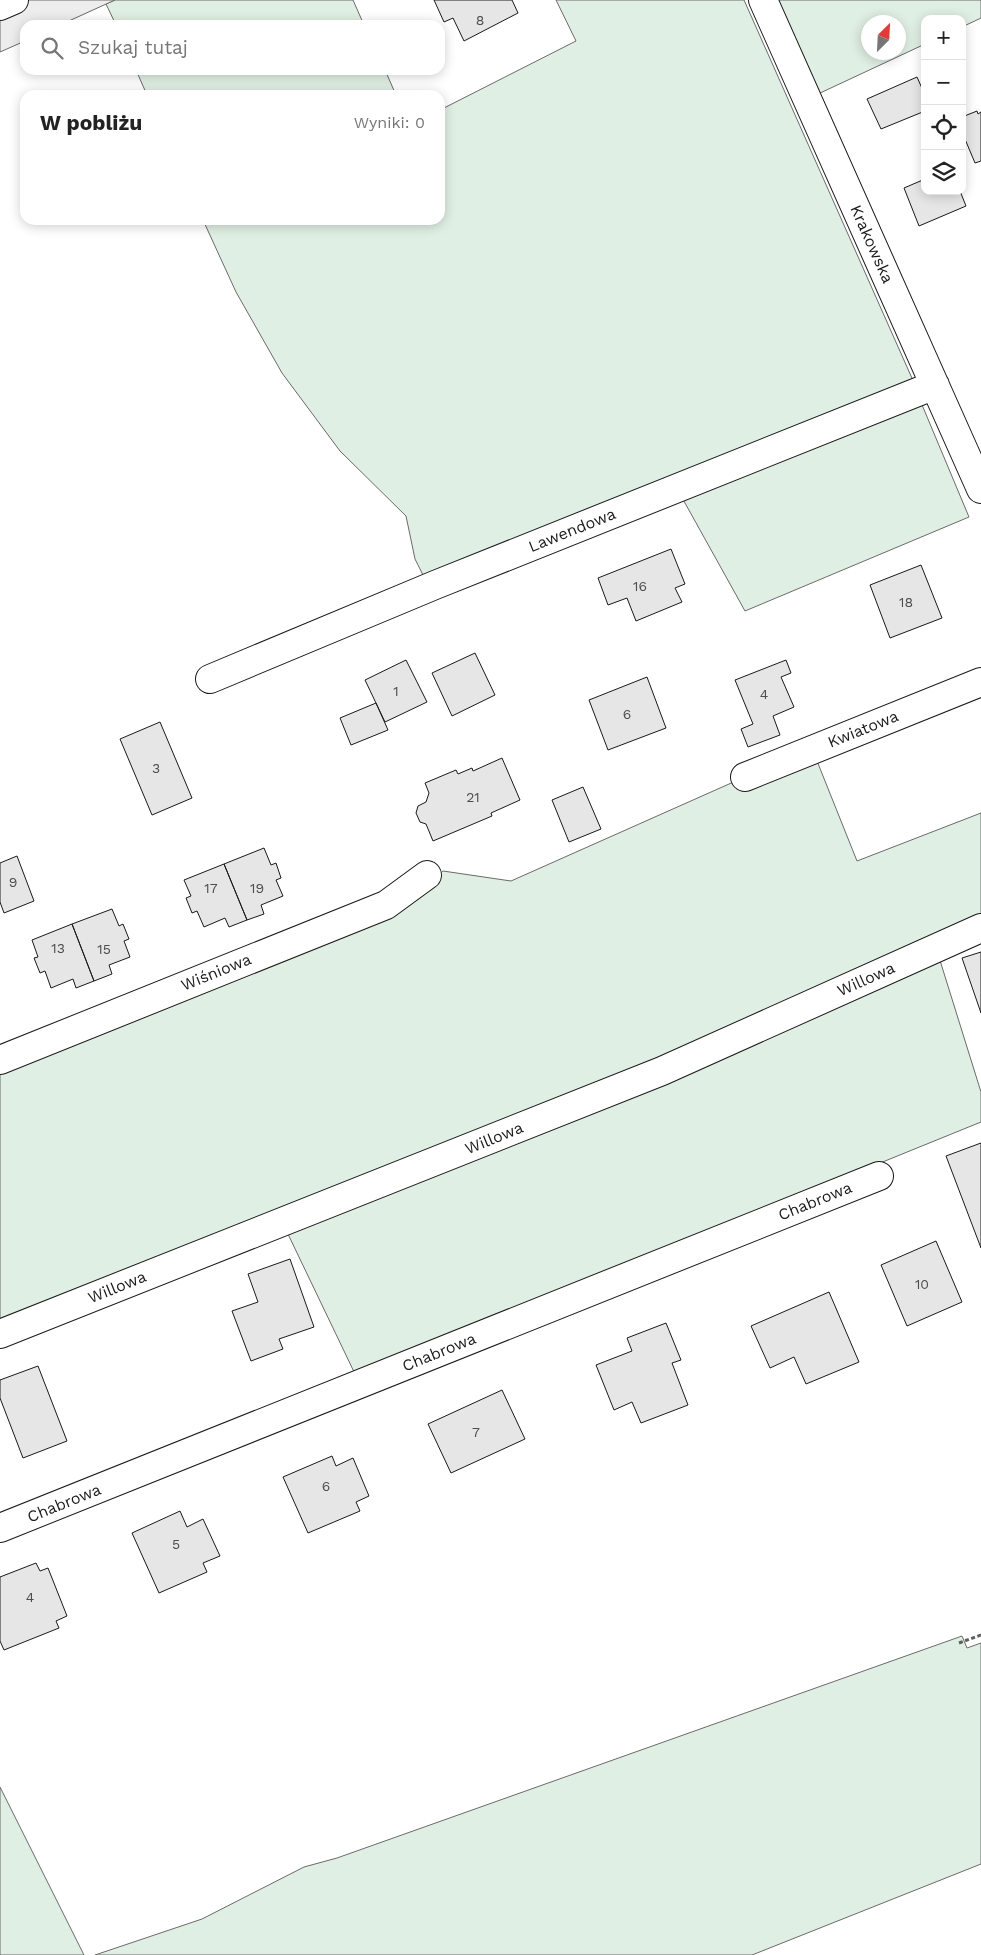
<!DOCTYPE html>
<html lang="pl">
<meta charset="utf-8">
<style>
body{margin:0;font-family:"Work Sans",sans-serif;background:#f6f6f6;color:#222}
.controls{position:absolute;right:15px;top:15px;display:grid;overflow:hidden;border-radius:10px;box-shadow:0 2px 12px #0003}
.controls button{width:45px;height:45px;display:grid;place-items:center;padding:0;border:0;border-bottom:1px solid #e0e0e0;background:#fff;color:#222;font:25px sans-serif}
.compass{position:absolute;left:861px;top:15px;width:45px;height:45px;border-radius:50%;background:#fff;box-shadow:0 2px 12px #0003;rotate:24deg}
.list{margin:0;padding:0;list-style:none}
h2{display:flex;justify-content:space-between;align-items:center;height:65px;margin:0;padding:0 20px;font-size:21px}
h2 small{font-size:16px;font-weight:400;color:#767676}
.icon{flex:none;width:28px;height:28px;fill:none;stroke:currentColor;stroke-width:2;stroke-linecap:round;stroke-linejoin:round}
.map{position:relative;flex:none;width:981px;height:1955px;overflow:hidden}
.search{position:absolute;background:#fff;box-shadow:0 2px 12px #0003;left:20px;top:20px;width:425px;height:55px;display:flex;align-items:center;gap:12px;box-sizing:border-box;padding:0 18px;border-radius:15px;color:#767676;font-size:19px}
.panel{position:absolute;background:#fff;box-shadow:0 2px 12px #0003;left:20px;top:90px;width:425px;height:135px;border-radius:15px}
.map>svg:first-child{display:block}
</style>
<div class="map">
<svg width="981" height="1955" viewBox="0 0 981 1955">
<rect width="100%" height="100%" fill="#fff"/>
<path fill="#e0efe3" stroke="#6a6a6a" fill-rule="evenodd" d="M115,0H353L364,25H116L106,4Z
M556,0H744L915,385L426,581L415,559L406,516L340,451L282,373L236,292L203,220H440V110L576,41Z
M777,0H981V18L962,27V19H925V44L818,94ZM868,22H898V52H868Z
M136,70H385L396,95H147Z
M920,400L969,517L745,611L680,494Z
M815,756L857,861L981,813V919L592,1090L0,1323V1069L392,912L443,871L511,881L738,780Z
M938,954L981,1092V1122L356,1376L287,1232Z
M962,1636L967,1648L981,1643V1864L752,1955H95L202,1919L304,1867L337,1858Z
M0,1787L84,1955H0Z"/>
<path fill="#ededed" stroke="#6a6a6a" d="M0,0H115L60,25H25V41L0,52Z"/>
<path fill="#e6e6e6" stroke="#1a1a1a" d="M434,0H512L518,13L464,41L453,18L444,22Z
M917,77L925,95V111L881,129L867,99Z
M977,111L978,114L981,112V161L975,163L962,132V117Z
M925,179V191H960L966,206L919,226L904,188Z
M671,549L685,584L675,588L682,602L636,621L627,598L608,605L598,578Z
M921,565L942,618L890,638L870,585Z
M475,653L495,695L452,716L432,673Z
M406,660L427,702L385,722L365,680Z
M786,660L791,673L781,677L794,707L773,716L780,735L748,747L741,729L753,724L735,680Z
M647,677L666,728L608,750L589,700Z
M376,703L388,730L351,745L340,718Z
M160,722L192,798L152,815L120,739Z
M502,758L520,800L491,813L492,816L433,841L426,824L420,822L416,813L418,806L426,802L429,793L425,783L456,770L458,774L472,768L473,771Z
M583,787L601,829L569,842L552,800Z
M264,848L271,865L276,863L281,878L276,880L283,896L261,905L264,914L247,920L224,864Z
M17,856L34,901L4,913L0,902V863Z
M224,864L247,920L229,927L225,918L204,927L197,911L192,913L186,898L191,896L184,880Z
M112,909L119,926L123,924L129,939L124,941L130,957L109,965L112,974L94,981L72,924Z
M72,924L94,981L76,988L73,979L51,988L45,971L40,973L34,958L38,957L32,940Z
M981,952V1013L962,958Z
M981,1143V1248L946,1156Z
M936,1241L962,1302L907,1326L881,1265Z
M290,1259L314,1327L279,1339L283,1349L251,1361L232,1311L258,1302L248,1274Z
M829,1292L859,1362L806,1384L794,1357L770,1368L751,1326Z
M666,1323L681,1360L672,1363L688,1405L641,1423L632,1402L614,1410L596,1365L632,1351L627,1338Z
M38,1366L67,1441L23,1458L0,1398V1380Z
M502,1390L525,1439L451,1473L428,1424Z
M332,1456L336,1466L353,1458L369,1496L356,1502L360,1511L308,1533L283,1477Z
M180,1511L187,1527L203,1519L220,1556L203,1563L207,1572L159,1593L132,1533Z
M36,1563L40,1571L48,1568L67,1616L56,1621L59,1628L4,1650L0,1641V1577Z"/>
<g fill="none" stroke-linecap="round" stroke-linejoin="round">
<g stroke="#1a1a1a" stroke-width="30">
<path id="minor" d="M763,0L981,489
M0,6L14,0
M210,679L435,585L935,385
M745,777L981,682
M0,1060L386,905L427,875
M0,1334L662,1071L981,928
M0,1528L879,1176"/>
</g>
<path stroke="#5f5f5f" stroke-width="3" stroke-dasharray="4 2.5" stroke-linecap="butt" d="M959,1643L981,1635"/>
<use href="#minor" stroke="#fff" stroke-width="28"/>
</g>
<g text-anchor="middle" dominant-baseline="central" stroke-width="4" stroke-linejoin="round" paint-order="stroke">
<g font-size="14" fill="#4d4d4d">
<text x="480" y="20">8</text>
<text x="640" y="586">16</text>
<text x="906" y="602">18</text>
<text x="396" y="691">1</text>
<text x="764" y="694">4</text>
<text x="627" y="714">6</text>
<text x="156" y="768">3</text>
<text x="473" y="797">21</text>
<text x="13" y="882">9</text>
<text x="211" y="888">17</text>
<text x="257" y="888">19</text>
<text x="58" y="948">13</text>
<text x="104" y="949">15</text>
<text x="922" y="1284">10</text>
<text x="476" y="1432">7</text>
<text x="326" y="1486">6</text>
<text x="176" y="1544">5</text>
<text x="30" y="1597">4</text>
</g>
<g font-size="16" fill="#1a1a1a" stroke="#fff">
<text transform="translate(872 244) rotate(66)">Krakowska</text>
<text transform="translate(572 530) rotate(-22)">Lawendowa</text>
<text transform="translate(863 729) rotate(-22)">Kwiatowa</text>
<text transform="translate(216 972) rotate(-22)">Wiśniowa</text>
<text transform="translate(866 979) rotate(-24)">Willowa</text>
<text transform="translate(494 1138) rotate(-22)">Willowa</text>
<text transform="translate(815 1201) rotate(-22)">Chabrowa</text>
<text transform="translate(117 1287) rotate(-22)">Willowa</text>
<text transform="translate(439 1352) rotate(-22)">Chabrowa</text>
<text transform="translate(64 1503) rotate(-22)">Chabrowa</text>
</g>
</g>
</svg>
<div class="controls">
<button>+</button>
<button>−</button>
<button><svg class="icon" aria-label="locate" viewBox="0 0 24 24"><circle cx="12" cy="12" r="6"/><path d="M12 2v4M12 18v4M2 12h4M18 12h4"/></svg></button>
<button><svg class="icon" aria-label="layers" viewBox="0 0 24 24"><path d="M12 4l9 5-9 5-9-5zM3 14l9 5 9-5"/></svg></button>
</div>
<svg class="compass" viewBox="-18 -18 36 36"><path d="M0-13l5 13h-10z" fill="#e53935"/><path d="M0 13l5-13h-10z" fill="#767676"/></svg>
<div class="search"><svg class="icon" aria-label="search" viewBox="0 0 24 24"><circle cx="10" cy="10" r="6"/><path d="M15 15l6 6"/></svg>Szukaj tutaj</div>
<section class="panel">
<h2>W pobliżu<small>Wyniki: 0</small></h2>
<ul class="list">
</ul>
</section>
</div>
